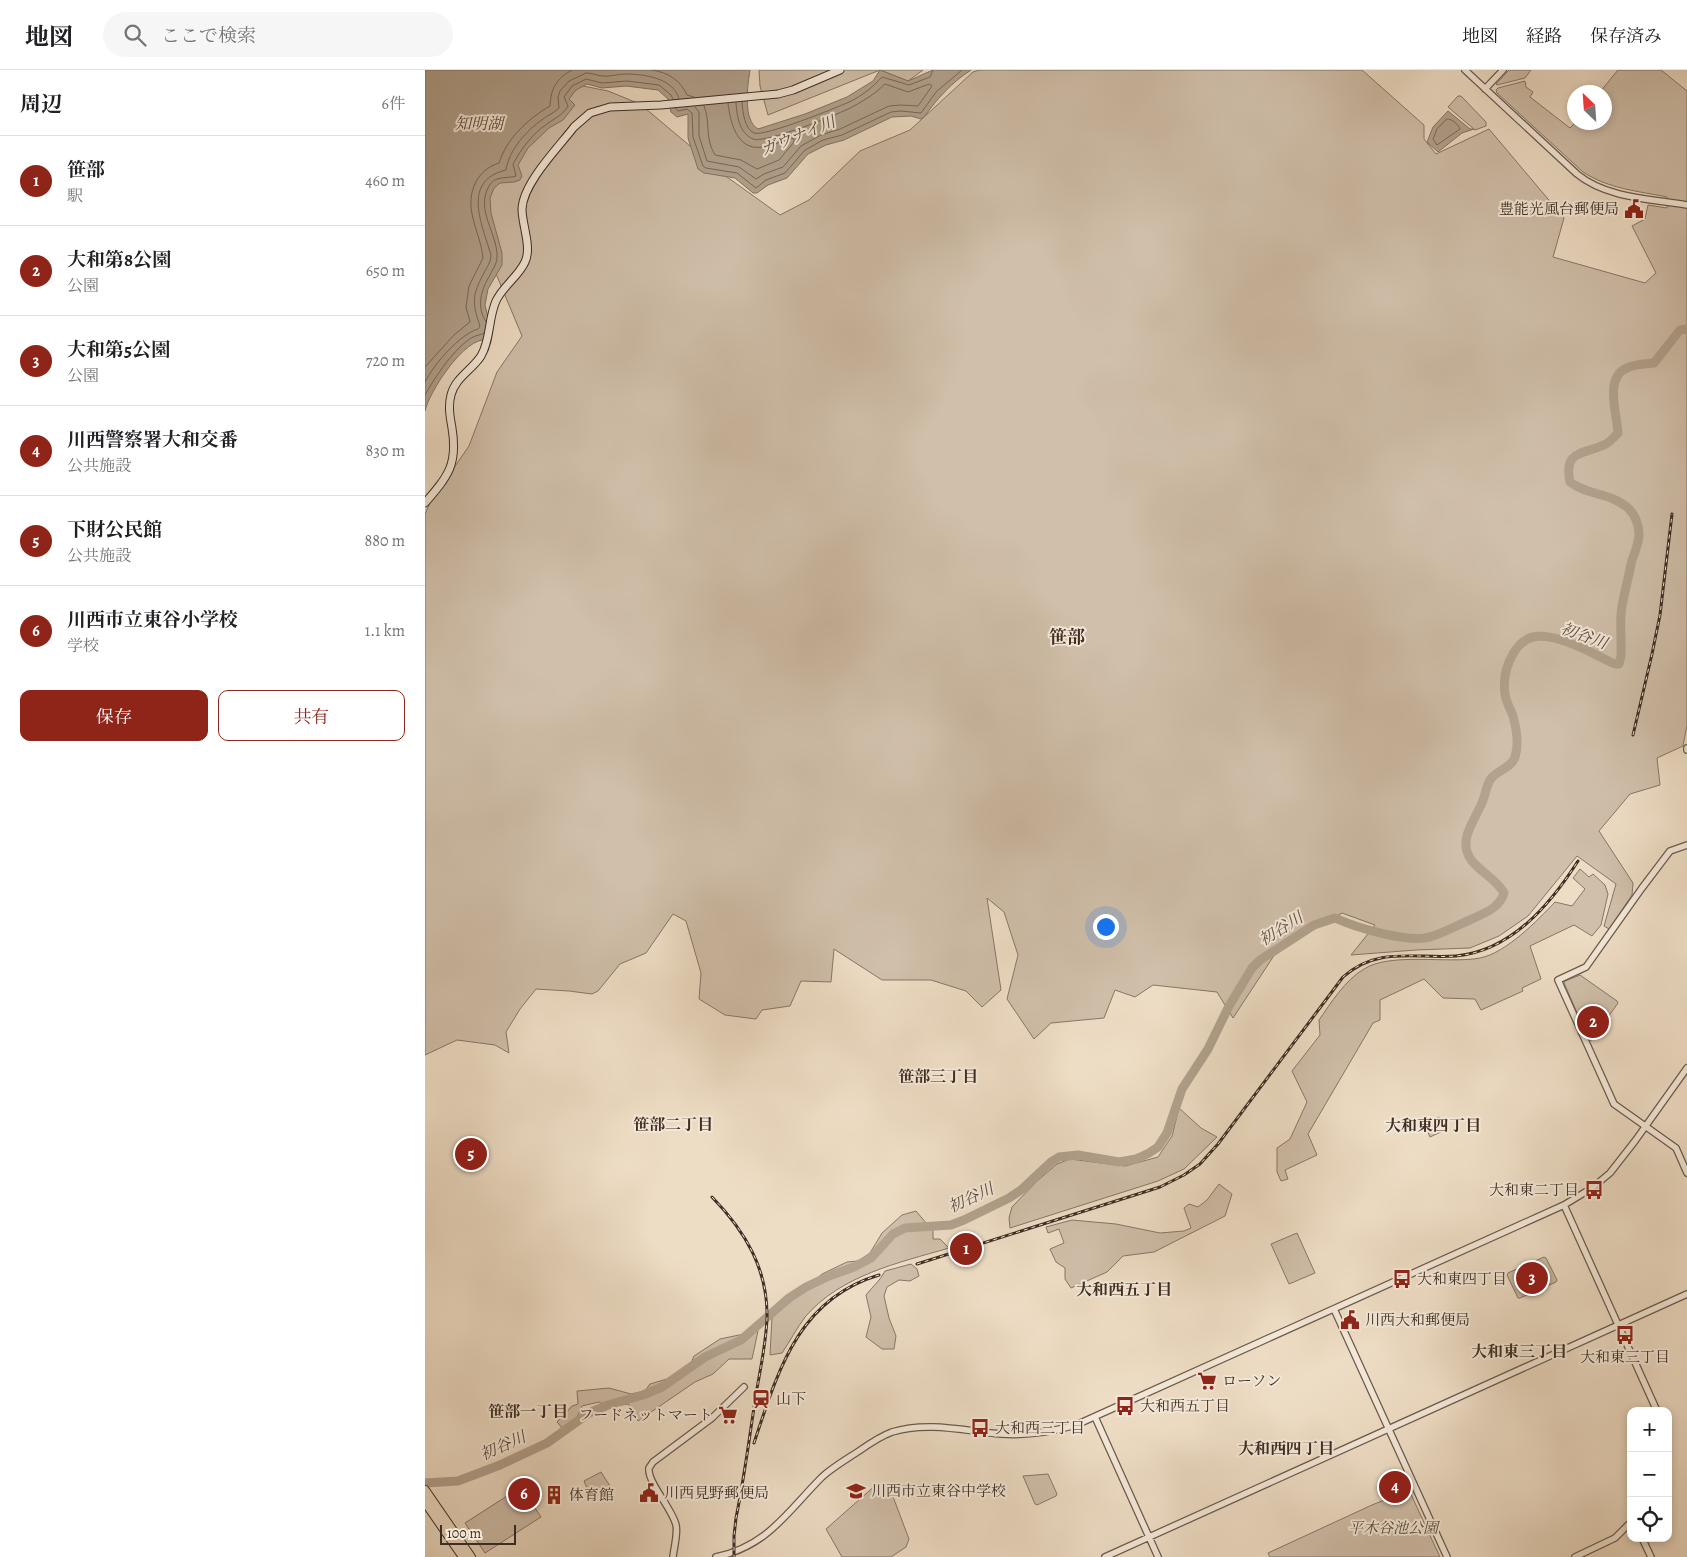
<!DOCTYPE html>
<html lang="ja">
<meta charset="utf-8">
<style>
body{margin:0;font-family:Alegreya,"Noto Serif JP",serif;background:#f6f6f6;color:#202124}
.controls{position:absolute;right:15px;bottom:15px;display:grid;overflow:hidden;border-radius:10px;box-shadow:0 2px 8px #0003}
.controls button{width:45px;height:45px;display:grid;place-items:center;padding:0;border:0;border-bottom:1px solid #e0e0e0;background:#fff;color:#202124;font:25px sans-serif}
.compass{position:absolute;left:1142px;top:15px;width:45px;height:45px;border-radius:50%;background:#fff;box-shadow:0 2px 8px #0003;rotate:335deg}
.scale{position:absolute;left:15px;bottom:12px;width:76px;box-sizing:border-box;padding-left:5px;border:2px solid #3f2e24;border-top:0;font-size:14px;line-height:18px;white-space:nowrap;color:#3f2e24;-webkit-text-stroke:4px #f4e9d9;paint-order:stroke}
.you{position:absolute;left:680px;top:856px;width:18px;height:18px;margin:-12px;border:4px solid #fff;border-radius:50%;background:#1a73e8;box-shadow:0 0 0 8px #1a73e833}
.badge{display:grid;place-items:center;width:32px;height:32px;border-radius:50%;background:#8f2418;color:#fff;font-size:16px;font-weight:700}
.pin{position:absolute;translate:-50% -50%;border:2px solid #fff;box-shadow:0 1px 5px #0006}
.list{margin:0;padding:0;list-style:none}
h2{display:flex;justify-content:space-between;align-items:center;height:65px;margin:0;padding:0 20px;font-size:21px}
h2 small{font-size:16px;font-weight:400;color:#757577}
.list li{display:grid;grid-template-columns:32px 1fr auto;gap:15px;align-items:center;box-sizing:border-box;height:90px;padding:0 20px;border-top:1px solid #e0e0e0}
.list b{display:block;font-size:19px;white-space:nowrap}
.list p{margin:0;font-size:16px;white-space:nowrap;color:#757577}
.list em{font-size:16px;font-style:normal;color:#757577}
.actions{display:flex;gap:10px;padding:15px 20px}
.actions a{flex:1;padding:11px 0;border:1px solid #8f2418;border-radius:10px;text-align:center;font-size:18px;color:#8f2418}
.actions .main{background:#8f2418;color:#fff}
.icon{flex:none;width:28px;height:28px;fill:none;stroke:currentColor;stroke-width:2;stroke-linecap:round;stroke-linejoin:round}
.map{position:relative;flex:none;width:1262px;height:1487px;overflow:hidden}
header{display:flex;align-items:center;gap:30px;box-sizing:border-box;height:70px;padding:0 25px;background:#fff;border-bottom:1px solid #e0e0e0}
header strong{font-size:24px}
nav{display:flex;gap:28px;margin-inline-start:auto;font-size:18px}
.search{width:350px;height:45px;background:#f6f6f6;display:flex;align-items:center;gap:12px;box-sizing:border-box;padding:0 18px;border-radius:28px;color:#757577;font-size:19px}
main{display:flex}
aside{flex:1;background:#fff}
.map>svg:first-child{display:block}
</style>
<header>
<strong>地図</strong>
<div class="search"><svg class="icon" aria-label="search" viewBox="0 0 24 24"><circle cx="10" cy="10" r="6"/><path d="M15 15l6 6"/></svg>ここで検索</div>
<nav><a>地図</a><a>経路</a><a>保存済み</a></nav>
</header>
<main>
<aside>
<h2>周辺<small>6件</small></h2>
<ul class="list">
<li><span class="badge">1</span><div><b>笹部</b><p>駅</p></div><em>460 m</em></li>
<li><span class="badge">2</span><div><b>大和第8公園</b><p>公園</p></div><em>650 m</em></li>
<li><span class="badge">3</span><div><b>大和第5公園</b><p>公園</p></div><em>720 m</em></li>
<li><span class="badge">4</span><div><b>川西警察署大和交番</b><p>公共施設</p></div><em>830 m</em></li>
<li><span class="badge">5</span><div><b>下財公民館</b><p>公共施設</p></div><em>880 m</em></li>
<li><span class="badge">6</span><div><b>川西市立東谷小学校</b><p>学校</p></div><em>1.1 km</em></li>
</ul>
<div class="actions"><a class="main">保存</a><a>共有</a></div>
</aside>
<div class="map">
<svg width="1262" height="1487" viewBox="0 0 1262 1487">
<rect width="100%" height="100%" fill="#eeddc5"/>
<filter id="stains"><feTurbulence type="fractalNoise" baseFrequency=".004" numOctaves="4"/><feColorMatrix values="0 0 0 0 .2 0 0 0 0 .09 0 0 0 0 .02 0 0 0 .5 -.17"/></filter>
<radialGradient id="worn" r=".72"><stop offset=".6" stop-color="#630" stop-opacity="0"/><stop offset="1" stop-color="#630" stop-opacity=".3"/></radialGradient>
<path fill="#d0bfaa" stroke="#887667" d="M334,0H498L483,11L455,0L343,45L335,16Z
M555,0H937L999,55V69L1011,84L1064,59L1139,148L1128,187L1220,213L1231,203L1207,156L1220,149L1223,135L1242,138V127C1213,121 1184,119 1158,102L1072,23L1071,20L1073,18L1100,11L1101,17L1108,22L1105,27L1145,58L1150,53L1180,52V22H1175L1193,0H1236L1262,21V655L1258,676L1232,688L1235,715L1205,724L1174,761L1208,813L1207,825L1184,859L1179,856L1191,814L1152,786L1103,846L1074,866L1045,878L991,880L926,885L950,855L917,843L852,881L808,948L792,922L728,915L710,927L690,920L679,948L626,953L609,969L582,929L593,885L579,842L562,828L576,920L557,937L541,921L506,910H457L409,879L406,912L376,911L365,936L337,940L331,949L300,945L274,929L276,903L261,851L248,844L221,883L195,894L173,921L167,924L144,921L111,919L95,939L81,962L84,983L70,975L32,970L0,985V444L6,431L44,376L72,302L97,266L54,163L64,94L148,14L183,21L215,34L302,107L355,145L384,130L435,81L485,60L548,2Z
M1084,0H1106L1100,8L1072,15L1071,14Z
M1033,26H1036L1061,52V56L1050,60L1023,37Z
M1155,799L1164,807L1168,804L1180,815L1183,824L1176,855L1167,866L1149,855L1105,876L1116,909L1097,918L1098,921L1056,940L1050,929L1018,928L999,909L955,930V950L948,953L883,1064L892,1085L860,1100L863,1109L856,1111L852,1102V1078L865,1069L882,1032L867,1001L895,965L894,950C906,933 920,910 939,899C965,882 1024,894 1055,888C1081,883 1113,850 1130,832L1147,836L1160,819L1148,808Z
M1155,905L1192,931L1193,933L1167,970H1164L1139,913L1140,911Z
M754,1038L776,1058L792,1067L759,1099L733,1111L585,1158L584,1148L587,1137L612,1111L632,1094L645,1089L700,1096L733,1087L747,1066Z
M1014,1047L1020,1060L1005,1067L1000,1055Z
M794,1114L807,1124L800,1146L729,1182L698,1186L682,1202L646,1218L640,1209V1198L631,1192L625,1179L639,1173L634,1159L623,1163L621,1157L647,1150L691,1154L735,1163L759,1161L766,1158L759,1138L764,1134L773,1137L782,1130Z
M491,1141L508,1161V1169H515L524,1178C473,1193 416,1205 380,1247C372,1258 365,1271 357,1283L345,1285L347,1247L397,1204L422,1192L433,1191L445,1183L457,1163L477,1145Z
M872,1163L890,1203L864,1214L846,1174Z
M1119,1187L1121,1188L1132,1210L1131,1212L1095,1228H1093L1082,1205L1083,1203Z
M486,1194L492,1199L494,1206L485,1211L474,1210L462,1217L459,1226L464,1248L471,1266L469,1279H457L441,1267L446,1247L441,1225C448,1216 455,1211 460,1201Z
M333,1261L327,1289H304L288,1304L270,1312L213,1351L203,1334L183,1337L174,1332L157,1336L152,1347L137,1358L132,1352L147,1336L153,1334L152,1321L184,1318L206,1324L220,1321L225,1314L262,1303L269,1286L295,1269Z
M176,1402L185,1416L172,1425L164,1423L159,1411Z
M623,1404L632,1424L631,1426L612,1435L610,1434L598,1406Z
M452,1414L459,1427L467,1424L484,1469L481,1477L466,1487H417L401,1459Z
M96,1417L116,1447L60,1483L40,1453Z
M984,1420L1015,1487H845L843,1483L947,1435Z"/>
<path fill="#b2a28e" stroke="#847464" d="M0,0H325C323,13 317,50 333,59L380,44L422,27L448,11L455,0L483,11L508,0H546C526,13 513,28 499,47L496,49L486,46L467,47L419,70L401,75L383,84L362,108L343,115L332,123H328L310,108L279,103L273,99L263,68V44L252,47L246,42L243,29L233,20L201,16L177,18L162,14L151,20L144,29L150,35L138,50L124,58L103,78L93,95L97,106L95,110L89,112L75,113L69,118L65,128L66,143L77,183V195L63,219L60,235L63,247L62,270C40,266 4,322 0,341Z
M1023,41L1045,59H1049L1037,63L1013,82L1002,72L1008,57Z"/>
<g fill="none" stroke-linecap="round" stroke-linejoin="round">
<path stroke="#786859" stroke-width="1" d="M226,0C243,2 255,10 262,25L269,27
M317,32C318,42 319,58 329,63C339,67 411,38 424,32C437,26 448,17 457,7L484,15L505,7L508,0
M279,36C286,52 279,67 290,85L316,90L332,99L354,90L369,72V69L367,68C357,71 347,76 337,77C312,81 305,52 303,33
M270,37L274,42V66L282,91L314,97L331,109L339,104L358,97L376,76L396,65L415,59L464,36L476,35L493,36L507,16L504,14L483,22L460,14C451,23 440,30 429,36C415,44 339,74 328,69C314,63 312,46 311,33
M250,38L253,41L262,39L267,43L268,67L278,96L281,98L312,103L331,118L341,110L360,103L380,80L398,70L417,65L466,42L476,41L496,43L511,22L537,0
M1022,49C1026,48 1034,55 1035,59L1012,75L1008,69L1012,59Z
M61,252C51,236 56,220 65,205C68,198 72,194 72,187C73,164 50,140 64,116C70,105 82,109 91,106L88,94C97,78 107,64 122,54C130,48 138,45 143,36L139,27L147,16L161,9L177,13L202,11L234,15L246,25L248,29
M0,297L29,265L45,252L41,237L44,216L58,188C56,164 39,141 49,116C54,104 62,97 74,93C82,68 103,49 125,36C126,18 131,9 147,0
M0,312C9,294 34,265 53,259L55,256C47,233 47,225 59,203C62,197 66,192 66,185C57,154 36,111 81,100C84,80 101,61 118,49C123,45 129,43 134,38L133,27L135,21L144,11L161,3C166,3 171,5 177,6C184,7 193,4 200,4C219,4 249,8 254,29
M0,325C10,307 30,277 48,267C52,265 56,265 59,263"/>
<path stroke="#b2a28e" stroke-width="9" d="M0,1413L33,1411L75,1395L122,1373L164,1343L183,1335L218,1325L237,1317L280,1287L316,1270L364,1228L381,1217L404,1206L429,1197L446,1188L468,1164L480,1158L526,1155L539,1150L584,1128L596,1120L626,1092L634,1087L653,1085L694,1092L711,1089L724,1083L733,1077L742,1063L757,1019L783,979L804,936L827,898L835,890L889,855L910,848C932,858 977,871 1000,868C1016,865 1032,855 1047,849C1059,843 1075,838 1079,823C1072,810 1057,803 1047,791C1032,772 1048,753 1056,735C1060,727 1061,717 1065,710C1071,700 1086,699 1090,687C1094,675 1091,657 1088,646C1085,638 1081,632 1080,624C1078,610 1081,596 1088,584C1092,577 1099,569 1108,567C1132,562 1168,584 1190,594H1194L1196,586C1197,569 1194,552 1197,536C1200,520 1204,505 1207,490C1210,482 1214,473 1214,464C1214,455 1210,445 1204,439C1186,422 1163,426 1145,412C1138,379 1159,385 1181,374C1186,371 1189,367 1193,363C1192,344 1179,307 1202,298C1210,294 1220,294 1229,293L1255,260L1262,259"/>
<g stroke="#6b5a4c" stroke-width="8">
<path id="tertiary" d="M1040,0L1152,104C1181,128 1226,129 1262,135
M1060,19L1078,0
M1262,678V680
M1262,775L1245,781L1217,818L1161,897L1133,910L1189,1034L1251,1078L1262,1103
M1139,1135L1232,1341
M909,1239L1022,1487
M670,1347L733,1487
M1217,1468L1226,1487
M248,1487C249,1477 253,1464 251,1455C247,1438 222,1412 224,1398L228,1392L287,1348L319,1317
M291,1487C343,1476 362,1442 397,1407C408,1397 422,1389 434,1381C444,1374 456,1366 467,1362C503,1351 540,1361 576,1364C602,1366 626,1362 651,1355L1139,1135L1167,1118L1185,1103L1210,1071L1262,998
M680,1487L1262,1224
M1150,1487L1190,1468L1206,1452"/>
</g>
<g stroke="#3f2e24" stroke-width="9">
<path id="secondary" d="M0,433C23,406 33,395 27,358C25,347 23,336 26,325C30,308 47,300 56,286C66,269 63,249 71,231C78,216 93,207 100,192C107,177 97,155 97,139C98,113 133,78 149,57L165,43L185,37L236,35L353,24L368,20L415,0"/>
</g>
<g stroke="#3f2e24" stroke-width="10">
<path id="trunk" d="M0,1420L46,1487
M0,1432L38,1487"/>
</g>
<use href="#tertiary" stroke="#f4e9d9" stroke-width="5.5"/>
<use href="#secondary" stroke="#f4e9d9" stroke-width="7"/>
<use href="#trunk" stroke="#eeddc5" stroke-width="8"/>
<g stroke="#3f2e24" stroke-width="3">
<path id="rail" d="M1208,665L1227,584L1235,545L1247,444
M287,1127C320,1161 343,1199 342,1248C341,1276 334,1304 330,1331C324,1370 319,1409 311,1448L309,1466V1487
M492,1194L735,1117L759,1105L775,1094L793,1074L918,907C953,876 989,889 1031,886C1086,881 1125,835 1153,791
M329,1373C353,1301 373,1229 454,1205"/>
</g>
<use href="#rail" stroke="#f4e9d9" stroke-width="1" stroke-dasharray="4" stroke-linecap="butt"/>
</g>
<defs>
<g id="civic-bare" transform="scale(1.5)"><path d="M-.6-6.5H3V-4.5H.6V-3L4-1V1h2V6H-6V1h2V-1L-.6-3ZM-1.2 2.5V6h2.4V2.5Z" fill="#8f2418" stroke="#f4e9d9" stroke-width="2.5" paint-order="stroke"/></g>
<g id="bus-bare" transform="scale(1.5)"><path d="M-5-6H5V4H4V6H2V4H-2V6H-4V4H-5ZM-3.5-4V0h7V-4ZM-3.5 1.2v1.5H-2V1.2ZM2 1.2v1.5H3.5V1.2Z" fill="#8f2418" stroke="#f4e9d9" stroke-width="2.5" paint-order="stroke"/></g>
<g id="supermarket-bare" transform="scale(1.5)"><path d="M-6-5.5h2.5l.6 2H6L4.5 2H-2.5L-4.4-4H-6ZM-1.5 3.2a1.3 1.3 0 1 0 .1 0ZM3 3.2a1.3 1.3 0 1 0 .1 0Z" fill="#8f2418" stroke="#f4e9d9" stroke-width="2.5" paint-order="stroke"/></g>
<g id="station-bare" transform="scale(1.5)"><path d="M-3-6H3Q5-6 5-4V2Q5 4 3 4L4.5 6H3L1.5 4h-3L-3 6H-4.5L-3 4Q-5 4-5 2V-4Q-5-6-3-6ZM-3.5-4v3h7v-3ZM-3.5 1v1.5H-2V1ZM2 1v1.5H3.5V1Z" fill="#8f2418" stroke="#f4e9d9" stroke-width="2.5" paint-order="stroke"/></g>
<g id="school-bare" transform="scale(1.5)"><path d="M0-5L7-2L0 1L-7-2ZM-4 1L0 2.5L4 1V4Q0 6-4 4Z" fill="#8f2418" stroke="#f4e9d9" stroke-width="2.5" paint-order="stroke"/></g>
<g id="building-bare" transform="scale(1.5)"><path d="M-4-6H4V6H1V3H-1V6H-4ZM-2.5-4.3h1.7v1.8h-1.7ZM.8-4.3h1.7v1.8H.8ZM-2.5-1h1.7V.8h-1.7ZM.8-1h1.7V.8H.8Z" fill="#8f2418" stroke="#f4e9d9" stroke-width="2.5" paint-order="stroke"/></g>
</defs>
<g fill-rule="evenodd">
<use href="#civic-bare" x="1209" y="139"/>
<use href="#bus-bare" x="1169" y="1120"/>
<use href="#bus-bare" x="977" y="1209"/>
<use href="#civic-bare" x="925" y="1250"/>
<use href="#bus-bare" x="1200" y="1265"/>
<use href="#supermarket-bare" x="782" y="1311"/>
<use href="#station-bare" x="336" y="1329"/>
<use href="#bus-bare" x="700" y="1336"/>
<use href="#supermarket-bare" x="303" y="1345"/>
<use href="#bus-bare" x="555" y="1358"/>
<use href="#school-bare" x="431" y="1421"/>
<use href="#civic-bare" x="224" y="1423"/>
<use href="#building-bare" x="129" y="1425"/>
</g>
<g text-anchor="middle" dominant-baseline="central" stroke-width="4" stroke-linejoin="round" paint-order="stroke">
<g font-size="15" fill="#3f2e24" stroke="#f4e9d9" text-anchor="start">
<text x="1194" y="139" text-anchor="end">豊能光風台郵便局</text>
<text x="1154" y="1120" text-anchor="end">大和東二丁目</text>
<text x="992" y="1209">大和東四丁目</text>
<text x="940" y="1250">川西大和郵便局</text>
<text x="1200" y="1287" text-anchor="middle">大和東三丁目</text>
<text x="797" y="1311">ローソン</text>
<text x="351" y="1329">山下</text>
<text x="715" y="1336">大和西五丁目</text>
<text x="288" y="1345" text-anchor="end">フードネットマート</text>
<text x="570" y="1358">大和西三丁目</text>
<text x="446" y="1421">川西市立東谷中学校</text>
<text x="239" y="1423">川西見野郵便局</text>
<text x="144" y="1425">体育館</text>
</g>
<g font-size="15" font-style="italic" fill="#5c4b3f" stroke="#f4e9d9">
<text x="968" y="1458">平木谷池公園</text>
</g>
<g font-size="16" font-style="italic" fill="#5c4b3e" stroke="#f4e9d9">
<text x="54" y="54">知明湖</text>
<text transform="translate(373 66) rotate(-22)">ガウナイ川</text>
<text transform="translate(1159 566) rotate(20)">初谷川</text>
<text transform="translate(856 859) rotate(-32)">初谷川</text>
<text transform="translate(546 1128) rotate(-25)">初谷川</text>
<text transform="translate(78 1376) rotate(-24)">初谷川</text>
</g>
<g font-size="16" font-weight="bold" fill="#3f2e24" stroke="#f4e9d9">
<text x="513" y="1007">笹部三丁目</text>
<text x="248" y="1055">笹部二丁目</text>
<text x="1008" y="1056">大和東四丁目</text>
<text x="699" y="1220">大和西五丁目</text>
<text x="1094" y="1282">大和東三丁目</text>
<text x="103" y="1342">笹部一丁目</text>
<text x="861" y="1379">大和西四丁目</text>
</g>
<g font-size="18" font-weight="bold" fill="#3f2e24" stroke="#f4e9d9">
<text x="642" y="567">笹部</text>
</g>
</g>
<rect width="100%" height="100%" filter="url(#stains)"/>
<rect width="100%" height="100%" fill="url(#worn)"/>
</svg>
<div class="controls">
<button>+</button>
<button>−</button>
<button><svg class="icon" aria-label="locate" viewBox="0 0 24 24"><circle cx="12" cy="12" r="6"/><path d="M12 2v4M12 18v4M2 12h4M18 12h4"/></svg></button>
</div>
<svg class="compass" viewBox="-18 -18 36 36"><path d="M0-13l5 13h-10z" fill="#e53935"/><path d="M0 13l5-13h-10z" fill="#757577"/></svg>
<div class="scale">100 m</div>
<div class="you"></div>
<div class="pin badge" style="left:541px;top:1179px">1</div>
<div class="pin badge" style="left:1168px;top:952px">2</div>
<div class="pin badge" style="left:1107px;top:1208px">3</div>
<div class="pin badge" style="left:970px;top:1417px">4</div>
<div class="pin badge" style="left:46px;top:1084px">5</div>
<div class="pin badge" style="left:99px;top:1424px">6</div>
</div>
</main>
